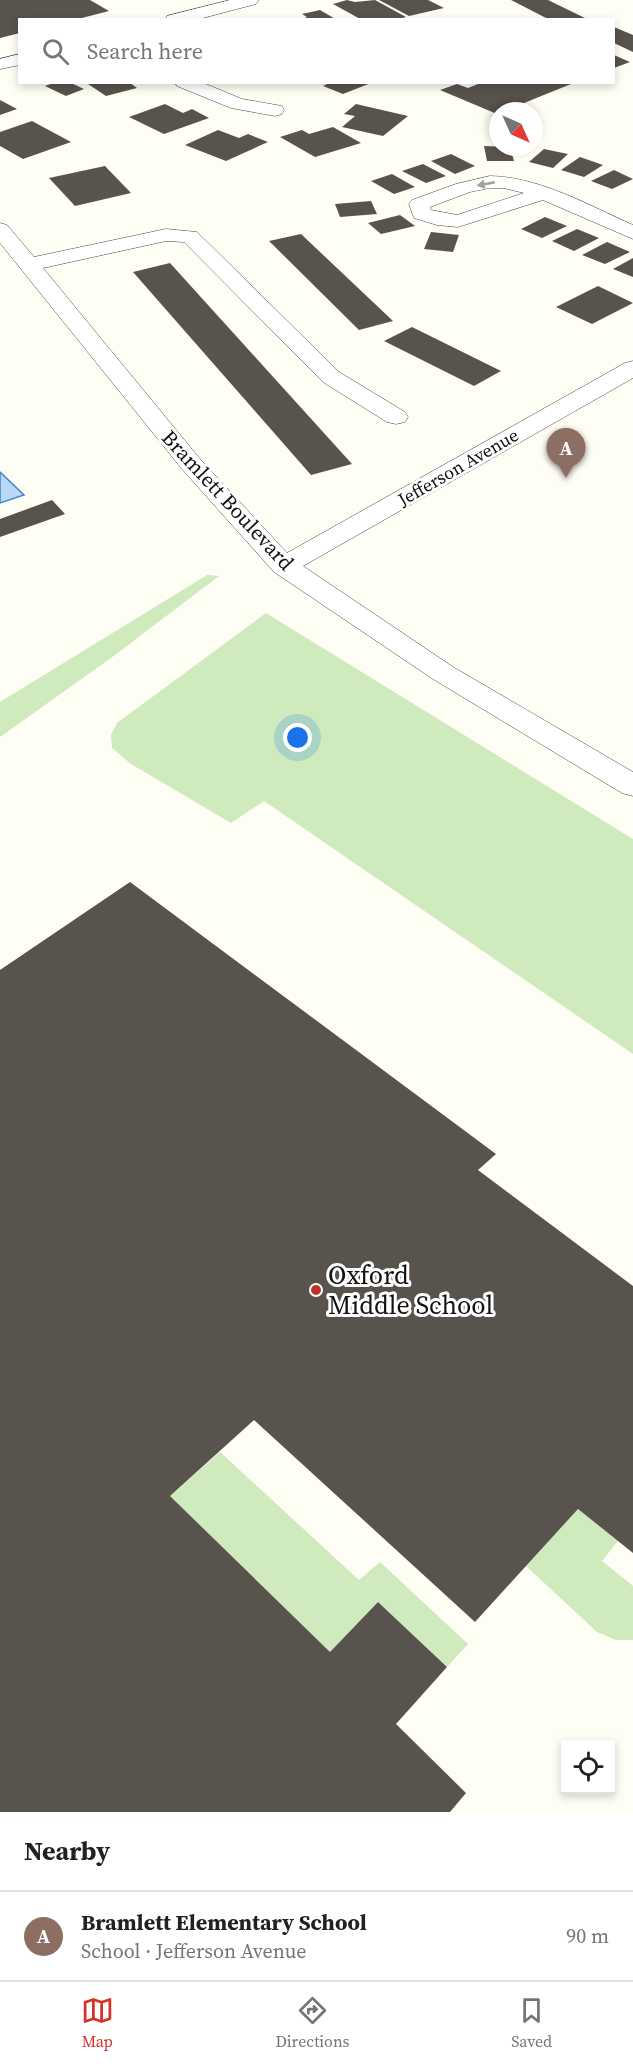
<!DOCTYPE html>
<meta charset="utf-8">
<style>
body{margin:0;font-family:"Source Serif 4",serif;background:#f2f2f2;color:#202124}
.controls{position:absolute;right:18px;bottom:18px;display:grid;overflow:hidden;border-radius:0px;box-shadow:0 3px 9px #0003}
.controls button{width:54px;height:54px;display:grid;place-items:center;padding:0;border:0;border-bottom:2px solid #e0e0e0;background:#fff;color:#202124;font:30px sans-serif}
.compass{position:absolute;left:489px;top:102px;width:54px;height:54px;border-radius:50%;background:#fff;box-shadow:0 3px 9px #0003;rotate:135deg}
.you{position:absolute;left:298px;top:738px;width:21px;height:21px;margin:-15px;border:4px solid #fff;border-radius:50%;background:#1a73e8;box-shadow:0 0 0 9px #1a73e833}
.badge{display:grid;place-items:center;width:39px;height:39px;border-radius:50%;background:#d93025;color:#fff;font-size:20px;font-weight:700}
.pin{position:absolute;translate:-50% -50px;filter:drop-shadow(0 2px 3px #0008)}
.pin::after{content:'';position:absolute;top:32px;width:21px;height:18px;background:inherit;clip-path:polygon(0 0,100% 0,50% 100%)}
.list{margin:0;padding:0;list-style:none}
h2{display:flex;justify-content:space-between;align-items:center;height:78px;margin:0;padding:0 24px;font-size:26px}
h2 small{font-size:20px;font-weight:400;color:#757577}
.list li{display:grid;grid-template-columns:39px 1fr auto;gap:18px;align-items:center;box-sizing:border-box;height:90px;padding:0 24px;border-top:2px solid #e0e0e0}
.list b{display:block;font-size:22px;white-space:nowrap}
.list p{margin:0;font-size:20px;white-space:nowrap;color:#757577}
.list em{font-size:20px;font-style:normal;color:#757577}
.icon{flex:none;width:33px;height:33px;fill:none;stroke:currentColor;stroke-width:2;stroke-linecap:round;stroke-linejoin:round}
.map{position:relative;flex:none;width:633px;height:1812px;overflow:hidden}
.search{position:absolute;background:#fff;box-shadow:0 3px 9px #0003;left:18px;right:18px;top:18px;height:66px;display:flex;align-items:center;gap:15px;box-sizing:border-box;padding:0 21px;border-radius:0px;color:#757577;font-size:22px}
.sheet{height:168px;background:#fff}
nav{display:flex;justify-content:space-around;align-items:center;box-sizing:border-box;height:84px;border-top:2px solid #e0e0e0;background:#fff;font-size:16px;color:#757577}
nav a{display:grid;justify-items:center;gap:3px}
nav .on{color:#d93025}
.map>svg:first-child{display:block}
</style>
<div class="map">
<svg width="633" height="1812" viewBox="0 0 633 1812">
<rect width="100%" height="100%" fill="#fffef4"/>
<path fill="#cfeabd" d="M207,575L219,576L111,658L0,737V702Z
M266,613L633,839V1054L264,801L231,823L131,764L112,748L111,735L117,723Z
M220,1452L359,1580L380,1562L468,1644L447,1667L378,1602L330,1652L170,1496Z
M578,1509L618,1541L602,1561L633,1586V1640H616L597,1632L526,1566Z"/>
<path fill="#b9d8f6" stroke="#4084cd" stroke-width="1.5" d="M0,472L24,495L0,503Z"/>
<path fill="#59534d" d="M0,0H90L109,11L74,20H20V33L0,38Z
M347,0L355,2L375,0L406,17L395,20H362L333,4Z
M379,0H428L444,8L409,16Z
M511,0H548L585,18L550,20Z
M320,10L337,20H301L307,17L302,14Z
M614,27L633,35V52L614,43Z
M614,55L630,62L614,68Z
M56,82H69L84,89L66,96L45,86Z
M85,82H129L137,88L106,96Z
M324,82H371V83L343,94L323,86L327,84Z
M483,82L495,84H571L504,111H498L497,114L440,90L457,84L468,88Z
M0,100L17,109L0,115Z
M165,104L183,113L192,109L209,118L164,134L129,117Z
M356,104L408,116L383,136L342,127L355,116L344,114Z
M32,121L71,142L23,159L0,146V132Z
M333,127L361,143L315,157L280,137L302,130L309,134Z
M218,130L239,138L248,134L268,142L226,161L185,145Z
M484,146L510,147L514,161H487Z
M544,149L568,154L553,168L529,162Z
M451,154L475,166L455,174L431,161Z
M580,157L603,165L584,177L561,170Z
M423,164L446,176L426,183L402,171Z
M105,166L131,193L75,206L49,178Z
M614,170L633,179L612,189L591,181Z
M392,174L415,187L394,194L371,181Z
M371,201L377,214L340,217L335,204Z
M400,215L415,226L381,234L368,223Z
M545,217L567,226L542,238L521,229Z
M577,229L599,238L574,251L552,241Z
M431,232L459,235L453,252L424,249Z
M301,234L393,321L359,330L269,241Z
M607,242L630,252L605,264L582,255Z
M633,258V277L613,269Z
M170,263L352,464L311,475L133,272Z
M598,286L633,303L592,324L556,307Z
M412,327L501,371L474,386L384,341Z
M52,500L65,514L0,537V519Z
M130,882L496,1154L478,1170L633,1286V1553L578,1509L475,1622L254,1420L170,1496L330,1652L378,1602L447,1667L396,1724L466,1793L450,1812H0V970Z"/>
<g fill="none" stroke-linecap="round" stroke-linejoin="round">
<g stroke="#444" stroke-width="1">
<path id="minor" d="M230,0H259L256,4L195,20H165L167,16Z
M20,54V65L0,69V59Z
M175,82H201L242,99L282,106L284,110L282,114L275,116L231,108L177,86Z
M490,176C540,177 588,205 633,225V239L543,200L458,227L437,225L414,218L409,204L412,200L456,184ZM490,188H504L524,193L457,215L431,210L430,207L470,192Z
M0,223L7,225L34,257L166,229L197,232L339,372L405,412L408,417L405,422L396,424L387,422L323,382L184,242L166,241L43,268L200,459L287,553L625,363L633,361V378L303,566L453,667L633,772V796L622,793L433,679L274,572L182,469L0,243Z"/>
</g>
<use href="#minor" fill="#fff" fill-rule="evenodd"/>
</g>
<defs><path id="oneway-solid" d="M-6-.8H1V-3.2L6.5 0L1 3.2V.8H-6Z" transform="scale(1.5)"/></defs>
<use fill="#a0a0a0" href="#oneway-solid" transform="translate(486 184) rotate(169)"/>
<circle fill="#c13328" stroke="#fff" stroke-width="2" cx="316" cy="1290" r="6"/>
<g text-anchor="middle" dominant-baseline="central" stroke-width="6" stroke-linejoin="round" paint-order="stroke">
<g font-size="18" fill="#111" stroke="#fff">
<text transform="translate(458 467) rotate(-30)">Jefferson Avenue</text>
</g>
<g font-size="21" fill="#111" stroke="#fff">
<text transform="translate(228 500) rotate(47)">Bramlett Boulevard</text>
</g>
<g font-size="26" fill="#111" stroke="#fff" text-anchor="start">
<text x="328" y="1275">Oxford<tspan x="328" dy="30">Middle School</tspan></text>
</g>
</g>
</svg>
<div class="controls">
<button><svg class="icon" aria-label="locate" viewBox="0 0 24 24"><circle cx="12" cy="12" r="6"/><path d="M12 2v4M12 18v4M2 12h4M18 12h4"/></svg></button>
</div>
<svg class="compass" viewBox="-18 -18 36 36"><path d="M0-13l5 13h-10z" fill="#e53935"/><path d="M0 13l5-13h-10z" fill="#757577"/></svg>
<div class="you"></div>
<div class="pin badge" style="left:566px;top:478px;background:#8d6e63">A</div>
<div class="search"><svg class="icon" aria-label="search" viewBox="0 0 24 24"><circle cx="10" cy="10" r="6"/><path d="M15 15l6 6"/></svg>Search here</div>
</div>
<section class="sheet">
<h2>Nearby<small></small></h2>
<ul class="list">
<li><span class="badge" style="background:#8d6e63">A</span><div><b>Bramlett Elementary School</b><p>School · Jefferson Avenue</p></div><em>90 m</em></li>
</ul>
</section>
<nav>
<a class="on"><svg class="icon" aria-label="map" viewBox="0 0 24 24"><path d="M3 6l6-2 6 2 6-2v14l-6 2-6-2-6 2zM9 4v14M15 6v14"/></svg>Map</a>
<a><svg class="icon" aria-label="directions" viewBox="0 0 24 24"><path d="M12 3l9 9-9 9-9-9zM9 14v-3h6M13 9l2 2-2 2"/></svg>Directions</a>
<a><svg class="icon" aria-label="saved" viewBox="0 0 24 24"><path d="M7 4h10v16l-5-4-5 4z"/></svg>Saved</a>
</nav>
